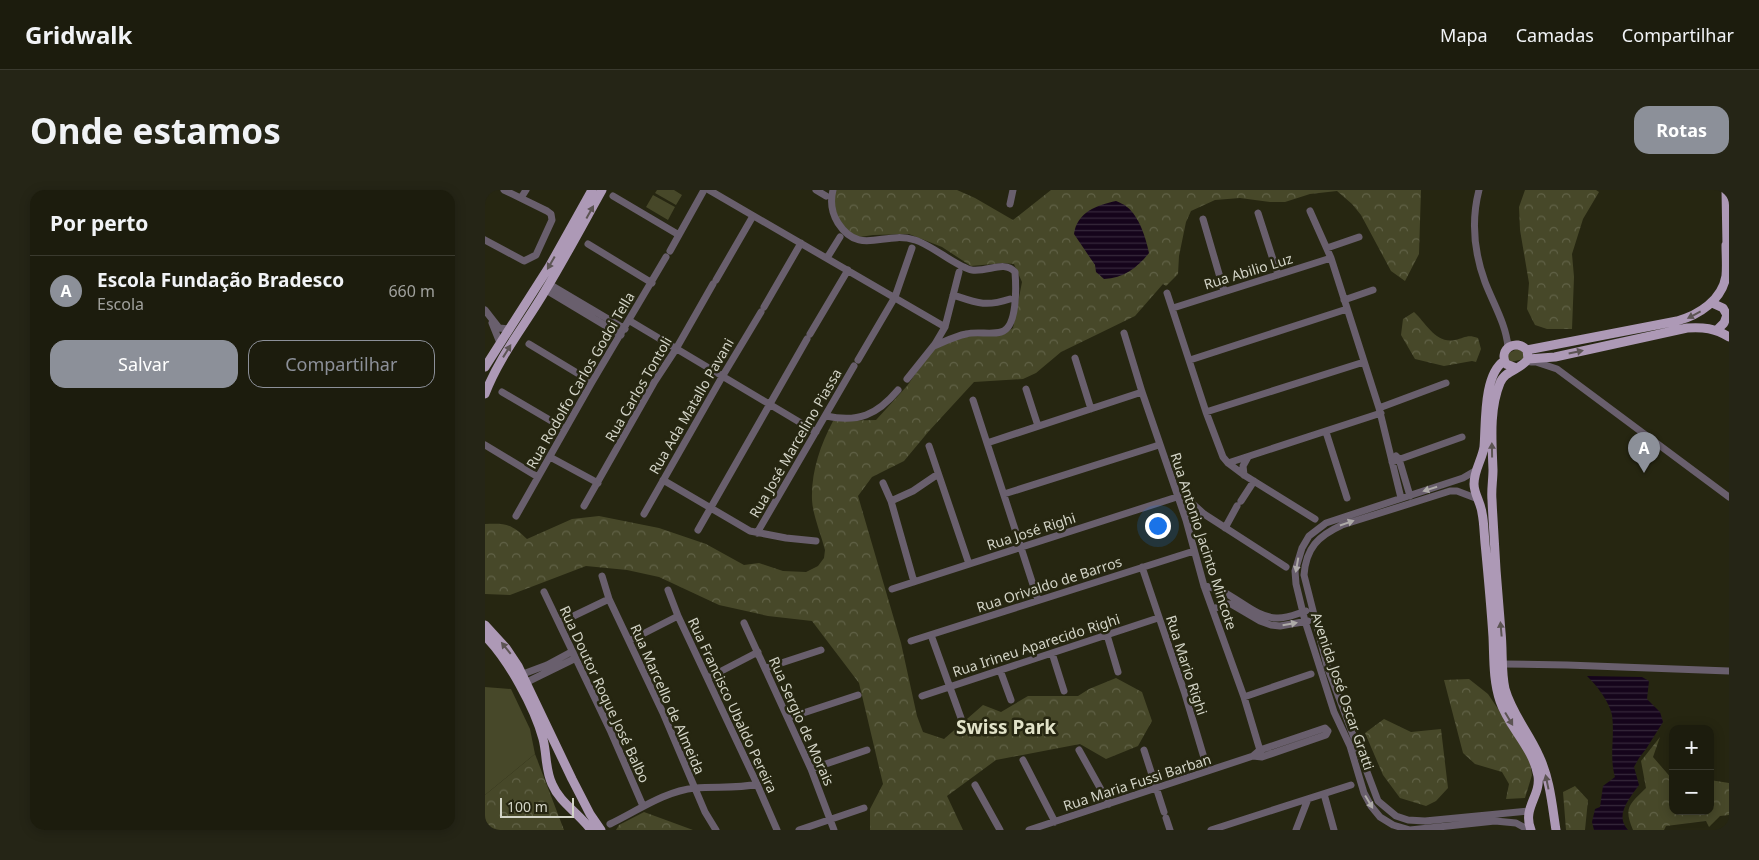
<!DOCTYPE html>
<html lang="pt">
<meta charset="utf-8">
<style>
body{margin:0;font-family:"Noto Sans",sans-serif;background:#252516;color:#f1f3f6}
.controls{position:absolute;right:15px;bottom:15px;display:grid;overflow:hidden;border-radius:10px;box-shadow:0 2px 12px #0003}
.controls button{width:45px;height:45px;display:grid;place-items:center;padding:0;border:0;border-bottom:1px solid #3a3a2e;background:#1c1c0d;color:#f1f3f6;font:25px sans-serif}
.scale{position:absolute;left:15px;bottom:12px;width:74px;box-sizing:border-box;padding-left:5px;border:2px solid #d3d4c7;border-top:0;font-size:14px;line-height:18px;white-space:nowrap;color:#d3d4c7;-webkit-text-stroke:4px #262611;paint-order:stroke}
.you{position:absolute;left:672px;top:335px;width:18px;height:18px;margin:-12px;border:4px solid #fff;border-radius:50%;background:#1a73e8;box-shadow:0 0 0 8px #1a73e833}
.badge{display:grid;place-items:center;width:32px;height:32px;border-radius:50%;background:#8c9099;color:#fff;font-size:16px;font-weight:700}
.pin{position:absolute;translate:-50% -41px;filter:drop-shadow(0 1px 2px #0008)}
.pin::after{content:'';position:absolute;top:26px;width:18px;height:15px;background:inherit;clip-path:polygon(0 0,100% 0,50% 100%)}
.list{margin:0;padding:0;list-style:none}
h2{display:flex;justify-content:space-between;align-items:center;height:65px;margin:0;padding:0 20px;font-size:21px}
h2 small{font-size:16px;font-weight:400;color:#a0a19d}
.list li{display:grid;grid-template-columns:32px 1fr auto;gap:15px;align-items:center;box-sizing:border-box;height:70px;padding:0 20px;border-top:1px solid #3a3a2e}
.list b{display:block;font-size:19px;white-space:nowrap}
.list p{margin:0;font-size:16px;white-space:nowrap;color:#a0a19d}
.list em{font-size:16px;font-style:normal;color:#a0a19d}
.actions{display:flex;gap:10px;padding:15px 20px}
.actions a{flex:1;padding:11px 0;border:1px solid #8c9099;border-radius:15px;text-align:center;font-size:18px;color:#8c9099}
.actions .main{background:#8c9099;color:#fff}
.map{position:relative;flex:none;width:1244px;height:640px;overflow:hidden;border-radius:15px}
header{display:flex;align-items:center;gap:30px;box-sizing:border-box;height:70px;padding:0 25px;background:#1c1c0d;border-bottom:1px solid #3a3a2e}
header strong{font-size:24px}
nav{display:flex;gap:28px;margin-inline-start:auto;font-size:18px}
.intro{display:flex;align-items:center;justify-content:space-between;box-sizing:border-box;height:120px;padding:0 30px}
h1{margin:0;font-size:35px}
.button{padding:12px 22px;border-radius:15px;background:#8c9099;color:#fff;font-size:18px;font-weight:700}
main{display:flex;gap:30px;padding:0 30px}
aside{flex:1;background:#1c1c0d;border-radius:15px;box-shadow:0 2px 12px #0003}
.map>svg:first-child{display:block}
</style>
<header>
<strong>Gridwalk</strong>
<nav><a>Mapa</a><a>Camadas</a><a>Compartilhar</a></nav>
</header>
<div class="intro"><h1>Onde estamos</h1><a class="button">Rotas</a></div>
<main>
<aside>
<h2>Por perto<small></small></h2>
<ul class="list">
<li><span class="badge">A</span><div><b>Escola Fundação Bradesco</b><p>Escola</p></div><em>660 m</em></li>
</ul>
<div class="actions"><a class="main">Salvar</a><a>Compartilhar</a></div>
</aside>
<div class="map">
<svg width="1244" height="640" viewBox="0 0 1244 640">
<defs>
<pattern id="forest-crowns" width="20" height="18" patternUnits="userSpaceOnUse" patternTransform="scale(1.25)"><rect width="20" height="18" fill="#474829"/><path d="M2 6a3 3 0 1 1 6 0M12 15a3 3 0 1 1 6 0" fill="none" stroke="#616247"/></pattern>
<pattern id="water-rules" width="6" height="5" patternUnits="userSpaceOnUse" patternTransform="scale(1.25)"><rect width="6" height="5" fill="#15041b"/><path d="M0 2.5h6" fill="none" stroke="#36283b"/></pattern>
</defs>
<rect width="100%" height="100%" fill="#262611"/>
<path fill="#474829" d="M172,0H189L197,5L191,15L170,3Z
M168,5L190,17L183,30L161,17Z
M1032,159L1039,161V169L1026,172L1022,169L1024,163Z
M0,497L26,499L45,539L50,564L0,605Z"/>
<path fill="url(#forest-crowns)" d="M348,0H472L490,8L528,30L566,0H936L934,64L920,91L906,81L876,25L867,14L852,1L825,4L800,12H785L755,8L730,10L706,21L701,32L694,66L693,84L681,96L678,94L650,126L576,162L551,183L538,189L489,192L444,241L419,271L387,287L373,306L416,453L432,526L438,542L459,549L498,515L516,522L543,506H593L604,499L631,488L657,502L667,531L653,556L621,569L595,554L511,570L462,606L478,640H385V619L398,594L374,493L327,431L283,426L234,415L174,387L142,380L101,376L25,405L0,404V334C21,333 27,334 42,349L87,329L114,326L174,338L221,354L259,375L274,373L298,381L321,382L333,376L339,368L340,360C336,344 328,326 327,310C326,282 335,256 348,231L391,230L422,196L447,160L482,143L517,145L528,138L537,92L529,74L519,73L486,76L457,57L424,44L388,45L368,48L351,29Z
M1040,0H1111L1114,2L1098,29L1087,64L1089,87L1087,139H1062L1050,135L1042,119L1044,93L1035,40L1034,17Z
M929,122C941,133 951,154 970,150C980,148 982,144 993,148L996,159L991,172L987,171L959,176L930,169L916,145L918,129Z
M984,489L1003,504L1044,565L1047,585L1040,608L1021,609L1024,594L1017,582L990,574L978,563L959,490Z
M899,529L926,542L956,539L963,598L951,611L941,616L915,608L898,585L880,543Z
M1175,547L1168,567L1188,590V621H1225V590L1244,593V625L1235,626L1224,637L1221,631L1181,636L1179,640H1148C1138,617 1145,614 1161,598L1156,571Z
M50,564L79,640H0V605Z
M1090,596L1103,610L1100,640H1081L1078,602Z
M159,622L208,640H131L134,635Z"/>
<path fill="url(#water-rules)" d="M631,11C635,13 639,14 642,17C654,26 661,48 664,63C652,78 639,88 619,89L611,82L610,75L589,44C592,22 612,15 631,11Z
M1102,486L1157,487L1164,491L1162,509L1175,522L1178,532L1161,559L1154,568L1149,577L1154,595C1145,608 1129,625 1143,640H1109L1107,632L1110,619L1115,617L1118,596L1130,587C1124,566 1130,546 1127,525C1124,511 1112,496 1102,486Z"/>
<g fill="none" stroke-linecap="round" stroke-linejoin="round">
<path stroke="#695f6d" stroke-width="7" d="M224,0L460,137
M331,0L341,6
M348,0C345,12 346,22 353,33C375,67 399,40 430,50C447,55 473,78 487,80C504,82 519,70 530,82C531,95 533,138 516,142C505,145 492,141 481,144C470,146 459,152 449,156
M994,0C986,31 989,62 1000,92C1008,113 1021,134 1023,157
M128,6L194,45
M36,8L41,0
M525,14L528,0
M825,21L846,68L894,218L916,308
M773,23L793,85
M718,29L739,101
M0,50L39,71L51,65L67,30L66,24L62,21L19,0
M103,54L167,93
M842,58L874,47
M185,61L219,0
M342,68L355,47
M231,90L268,26
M64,94L140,139
M61,100L136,145
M682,103L721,222L738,267L743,273L759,285L830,329
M468,105C492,113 500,117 525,109
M859,110L888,100
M279,117L316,53
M688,118L846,68
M0,120L14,138L25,139
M145,131L331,242
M7,133L15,153
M639,143L657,202L701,330L719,396L759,507L777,567
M325,144L363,80
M44,154L107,192
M590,168L606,219
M373,170L410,107L427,58
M705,170L862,119
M1046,172H1051L1072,179L1244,307
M422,189L450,154L460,137L474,82
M541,199L553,236
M17,202L80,239
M488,210L553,410
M894,218L961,193
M721,222L879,172
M341,226C373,233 392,225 413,200
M841,242L862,308
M502,253L657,202
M0,255L53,287
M444,256L484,374
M911,266L914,269L925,306
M65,267L113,293
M907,272L977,247
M743,273L896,223
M990,281L978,288L841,333L824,346L817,358L810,381L811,394L820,431L849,522L865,556L879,603L886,616L895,627L908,635L925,640L1010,631L1031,633L1044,640
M759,285L758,276L763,267
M178,290L265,341L301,348L331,351
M398,293L406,311L429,392
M519,304L674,255
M993,309L972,301H965L857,335C833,346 821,358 819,385L842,476L893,611L911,626L923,630L940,631L1044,621
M406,311L428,301L453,284
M756,311L769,291
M99,316L170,191L191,159L228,94
M159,324L237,187L276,122
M31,326L107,192L181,67
M701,330L710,325L719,324
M740,338L752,316
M213,340L322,149
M272,343L369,176
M657,377L700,504L723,581
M117,386L124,409L178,523L220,622L231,640
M719,396C747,399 766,427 791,428C801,429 811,424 821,421
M407,399L698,305L719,324L801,377
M183,400L193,426L272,594L292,640
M59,402L126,542L158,616
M728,419L741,414H746L775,431L786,435L795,436L823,431
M74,433L124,409
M259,433L326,579L349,640
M446,445L476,528
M622,445L633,482
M144,451L193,426
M426,451L709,361
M567,463L579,501
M1018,474L1082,475L1244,481
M281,478L336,460
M515,480L526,510
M38,484L62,475L88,461
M223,488L273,462
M42,492L91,468
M437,506L673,428
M759,507L826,484
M303,528L373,505
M594,560L624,614
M659,560L679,622
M538,570L570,632
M326,579L382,560
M490,595L515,640
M839,604L849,640
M681,628L685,640
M125,634C152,621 180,601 210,598C231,596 252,599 272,594
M314,640L379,618
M544,640L768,566L777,567L841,545L843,541L840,538L837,539L775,560L768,566
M726,640L866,595
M811,640L823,609"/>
<path stroke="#ad99b6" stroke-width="9" d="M1241,0L1242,57
M1227,113L1238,118L1242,125L1239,133L1232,140
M1042,160L1192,131C1214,125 1237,110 1241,86C1242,76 1241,65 1241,55L1244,51
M1043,169L1070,167L1202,138C1218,137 1230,138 1244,147
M1019,171C998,185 1001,234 999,257C997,270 989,280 989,294C989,304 996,313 997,323C999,332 999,343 1000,353C1003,384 1006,416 1008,447C1009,469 1008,490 1015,511C1024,538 1048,557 1053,586C1056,606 1037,618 1046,640
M0,177L64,77L107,0
M1031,178L1021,174C1013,159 1031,148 1042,160L1043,169C1036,180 1020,180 1015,193C1004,220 1007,251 1008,280C1008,290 1006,300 1007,310C1009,354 1012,398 1016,442C1018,461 1016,481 1020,499C1027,524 1044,543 1054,566C1065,589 1067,615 1071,640
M0,204C14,167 40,135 60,101C80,68 98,34 117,0
M0,435L21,458L33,476L87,589L105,624L116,640
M0,446C23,469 50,518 58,549C62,564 60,579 67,594C75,613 94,623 106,640"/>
</g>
<defs><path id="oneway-solid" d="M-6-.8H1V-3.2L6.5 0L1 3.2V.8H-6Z" transform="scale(1.25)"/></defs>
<g fill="#5c5453">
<use href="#oneway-solid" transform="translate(105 22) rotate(-61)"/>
<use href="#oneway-solid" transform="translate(66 73) rotate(120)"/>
<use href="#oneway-solid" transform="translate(1209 125) rotate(152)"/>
<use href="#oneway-solid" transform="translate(22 161) rotate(-58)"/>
<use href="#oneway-solid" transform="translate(1091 162) rotate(-12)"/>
<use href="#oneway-solid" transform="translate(1007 260) rotate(-91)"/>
<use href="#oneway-solid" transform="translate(1016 439) rotate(-95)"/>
<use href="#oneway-solid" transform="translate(21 458) rotate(-129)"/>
<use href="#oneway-solid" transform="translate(1024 529) rotate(59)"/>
<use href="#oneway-solid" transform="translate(1062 592) rotate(-102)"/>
</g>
<g fill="#aeaba8">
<use href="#oneway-solid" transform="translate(945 299) rotate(162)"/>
<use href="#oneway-solid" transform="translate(862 333) rotate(-19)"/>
<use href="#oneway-solid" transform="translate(812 375) rotate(100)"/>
<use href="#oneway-solid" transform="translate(805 434) rotate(-10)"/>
<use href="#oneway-solid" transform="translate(884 612) rotate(59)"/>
</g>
<g text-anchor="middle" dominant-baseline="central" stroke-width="5" stroke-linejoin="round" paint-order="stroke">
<g font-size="14" fill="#d3d4c7" stroke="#262611">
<text transform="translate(763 81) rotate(-17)">Rua Abilio Luz</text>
<text transform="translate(95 190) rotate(-60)">Rua Rodolfo Carlos Godoi Tella</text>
<text transform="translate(153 199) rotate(-60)">Rua Carlos Tontoli</text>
<text transform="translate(206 216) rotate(-60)">Rua Ada Matallo Pavani</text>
<text transform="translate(310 253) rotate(-60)">Rua José Marcelino Piassa</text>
<text transform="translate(546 341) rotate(-18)">Rua José Righi</text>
<text transform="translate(719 351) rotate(72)">Rua Antonio Jacinto Mincote</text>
<text transform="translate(564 394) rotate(-18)">Rua Orivaldo de Barros</text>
<text transform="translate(551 455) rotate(-18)">Rua Irineu Aparecido Righi</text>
<text transform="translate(702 475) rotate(72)">Rua Mario Righi</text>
<text transform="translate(858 501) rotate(71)">Avenida José Oscar Gratti</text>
<text transform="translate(120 504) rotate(65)">Rua Doutor Roque José Balbo</text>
<text transform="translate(183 509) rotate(66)">Rua Marcello de Almeida</text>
<text transform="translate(248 515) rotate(65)">Rua Francisco Ubaldo Pereira</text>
<text transform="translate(317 531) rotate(66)">Rua Sergio de Morais</text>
<text transform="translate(652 592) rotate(-18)">Rua Maria Fussi Barban</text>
</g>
<g font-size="19" font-weight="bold" fill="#e2e3c9" stroke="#262611">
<text x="521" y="537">Swiss Park</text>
</g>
</g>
</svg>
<div class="controls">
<button>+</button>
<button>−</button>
</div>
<div class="scale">100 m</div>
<div class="you"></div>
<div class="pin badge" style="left:1159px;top:283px">A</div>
</div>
</main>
